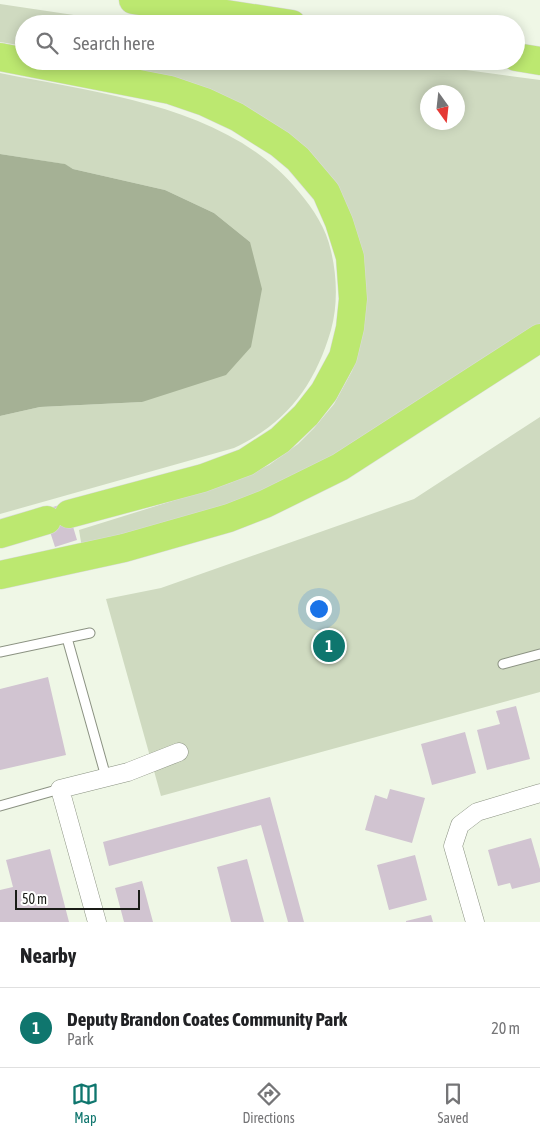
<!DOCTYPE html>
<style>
body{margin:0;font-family:"Asap Condensed",sans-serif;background:#f2f2f2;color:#202124}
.compass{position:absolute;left:420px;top:85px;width:45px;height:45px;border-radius:50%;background:#fff;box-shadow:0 2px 12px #0003;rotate:165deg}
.scale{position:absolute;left:15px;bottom:12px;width:125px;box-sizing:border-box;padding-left:5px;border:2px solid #1a1c17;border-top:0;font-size:14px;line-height:18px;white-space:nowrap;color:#1a1c17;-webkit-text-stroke:4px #fff;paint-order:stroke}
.you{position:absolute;left:318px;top:608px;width:18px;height:18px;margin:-12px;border:4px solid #fff;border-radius:50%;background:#1a73e8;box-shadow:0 0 0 8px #1a73e833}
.badge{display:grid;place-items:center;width:32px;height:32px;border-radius:50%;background:#0f766e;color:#fff;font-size:16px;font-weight:700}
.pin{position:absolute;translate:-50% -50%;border:2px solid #fff;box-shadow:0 1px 5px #0006}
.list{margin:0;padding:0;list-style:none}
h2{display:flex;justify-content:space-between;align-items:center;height:65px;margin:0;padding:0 20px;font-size:21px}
h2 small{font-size:16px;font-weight:400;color:#757577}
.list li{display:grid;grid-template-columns:32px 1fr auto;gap:15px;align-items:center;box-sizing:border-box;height:80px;padding:0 20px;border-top:1px solid #e0e0e0}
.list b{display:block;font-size:19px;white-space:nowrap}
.list p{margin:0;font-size:16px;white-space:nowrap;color:#757577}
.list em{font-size:16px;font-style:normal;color:#757577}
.icon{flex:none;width:28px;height:28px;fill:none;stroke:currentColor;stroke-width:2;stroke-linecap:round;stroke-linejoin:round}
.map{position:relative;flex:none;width:540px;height:922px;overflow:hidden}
.search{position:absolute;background:#fff;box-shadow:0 2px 12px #0003;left:15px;right:15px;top:15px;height:55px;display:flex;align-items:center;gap:12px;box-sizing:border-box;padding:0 18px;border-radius:28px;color:#757577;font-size:19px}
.sheet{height:145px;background:#fff}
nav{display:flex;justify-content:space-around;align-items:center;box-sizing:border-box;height:70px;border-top:1px solid #e0e0e0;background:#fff;font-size:14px;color:#757577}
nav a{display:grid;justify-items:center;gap:2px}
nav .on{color:#0f766e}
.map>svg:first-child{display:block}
</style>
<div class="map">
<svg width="540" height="922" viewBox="0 0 540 922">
<rect width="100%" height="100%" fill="#eff7e6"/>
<path fill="#cfdac0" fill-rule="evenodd" d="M0,4L134,24H24V46L0,42Z
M93,61H400L540,80V331L263,498L82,548L79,530L230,483L269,465L298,444L314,428L334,404L352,371L361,342L365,311V264L359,239L287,133L265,118L237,102ZM428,92H458V122H428Z
M0,73C102,94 229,106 299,192C314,210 326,228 331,251C337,276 338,305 331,330C315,385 287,423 234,448L0,514V416L40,407L142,402L250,242L214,213L165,190L73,169L64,164L0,154Z
M540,417V692L161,796L106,599L161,588L414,499Z"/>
<path fill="#a5b195" d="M0,154L65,164L73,169L165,190L214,213L250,242L262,289L251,347L226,375L142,402L40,407L0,416Z"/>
<path fill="#d1c4d1" d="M66,503L77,540L55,547L43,510Z
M48,677L66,755L0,770V689Z
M516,706L530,759L487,770L477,730L500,724L496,711Z
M465,732L476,773L432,785L421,744Z
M390,789L425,798L412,843L365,830L375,795L387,799Z
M270,797L304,922H288L261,825L109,866L103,842Z
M531,838L540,869V882L512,889L510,883L498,886L488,850Z
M50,849L69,922H0V890L13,887L6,860Z
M415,855L427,900L389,910L377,865Z
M247,859L264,922H231L217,867Z
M142,881L153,922H124L115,888Z
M431,915L433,922H406V921Z"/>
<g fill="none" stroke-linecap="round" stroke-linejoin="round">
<g stroke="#8b9282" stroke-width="11">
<path id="lane" d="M67,638L106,777
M0,652L90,633
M503,664L540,654
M0,806L60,789"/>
</g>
<g stroke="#8b9282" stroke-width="19">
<path id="street" d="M97,922L60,789L128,772L179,752
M475,922L453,846L460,825L477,812L540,793"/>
</g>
<g stroke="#dadbda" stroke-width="29">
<path id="highway" d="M133,0L292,24
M0,57L170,90L205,102L237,117L280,144L298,159L326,192L339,222L350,257L353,299L350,328L343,357L324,392L306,415L280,440L246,462L203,478L69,514
M516,57L540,61
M0,534L47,520
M0,575L124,548L229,518L265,504L340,467L540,338"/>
</g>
<use href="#lane" stroke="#fff" stroke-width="9"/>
<use href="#street" stroke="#fff" stroke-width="18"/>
<use href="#highway" stroke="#bce870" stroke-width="28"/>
</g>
</svg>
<svg class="compass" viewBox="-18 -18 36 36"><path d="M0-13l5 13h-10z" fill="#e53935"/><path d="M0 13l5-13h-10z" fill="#757577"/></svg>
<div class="scale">50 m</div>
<div class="you"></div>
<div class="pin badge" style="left:329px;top:646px">1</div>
<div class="search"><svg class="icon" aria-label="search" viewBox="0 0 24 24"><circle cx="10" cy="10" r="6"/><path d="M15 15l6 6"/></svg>Search here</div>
</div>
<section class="sheet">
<h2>Nearby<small></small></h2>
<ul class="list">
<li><span class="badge">1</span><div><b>Deputy Brandon Coates Community Park</b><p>Park</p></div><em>20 m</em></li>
</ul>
</section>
<nav>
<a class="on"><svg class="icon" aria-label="map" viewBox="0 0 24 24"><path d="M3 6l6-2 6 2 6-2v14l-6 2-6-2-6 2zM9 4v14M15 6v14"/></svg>Map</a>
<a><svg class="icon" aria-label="directions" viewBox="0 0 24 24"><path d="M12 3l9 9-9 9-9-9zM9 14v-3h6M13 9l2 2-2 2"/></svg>Directions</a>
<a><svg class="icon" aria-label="saved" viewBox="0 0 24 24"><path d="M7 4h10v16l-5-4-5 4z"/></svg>Saved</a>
</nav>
